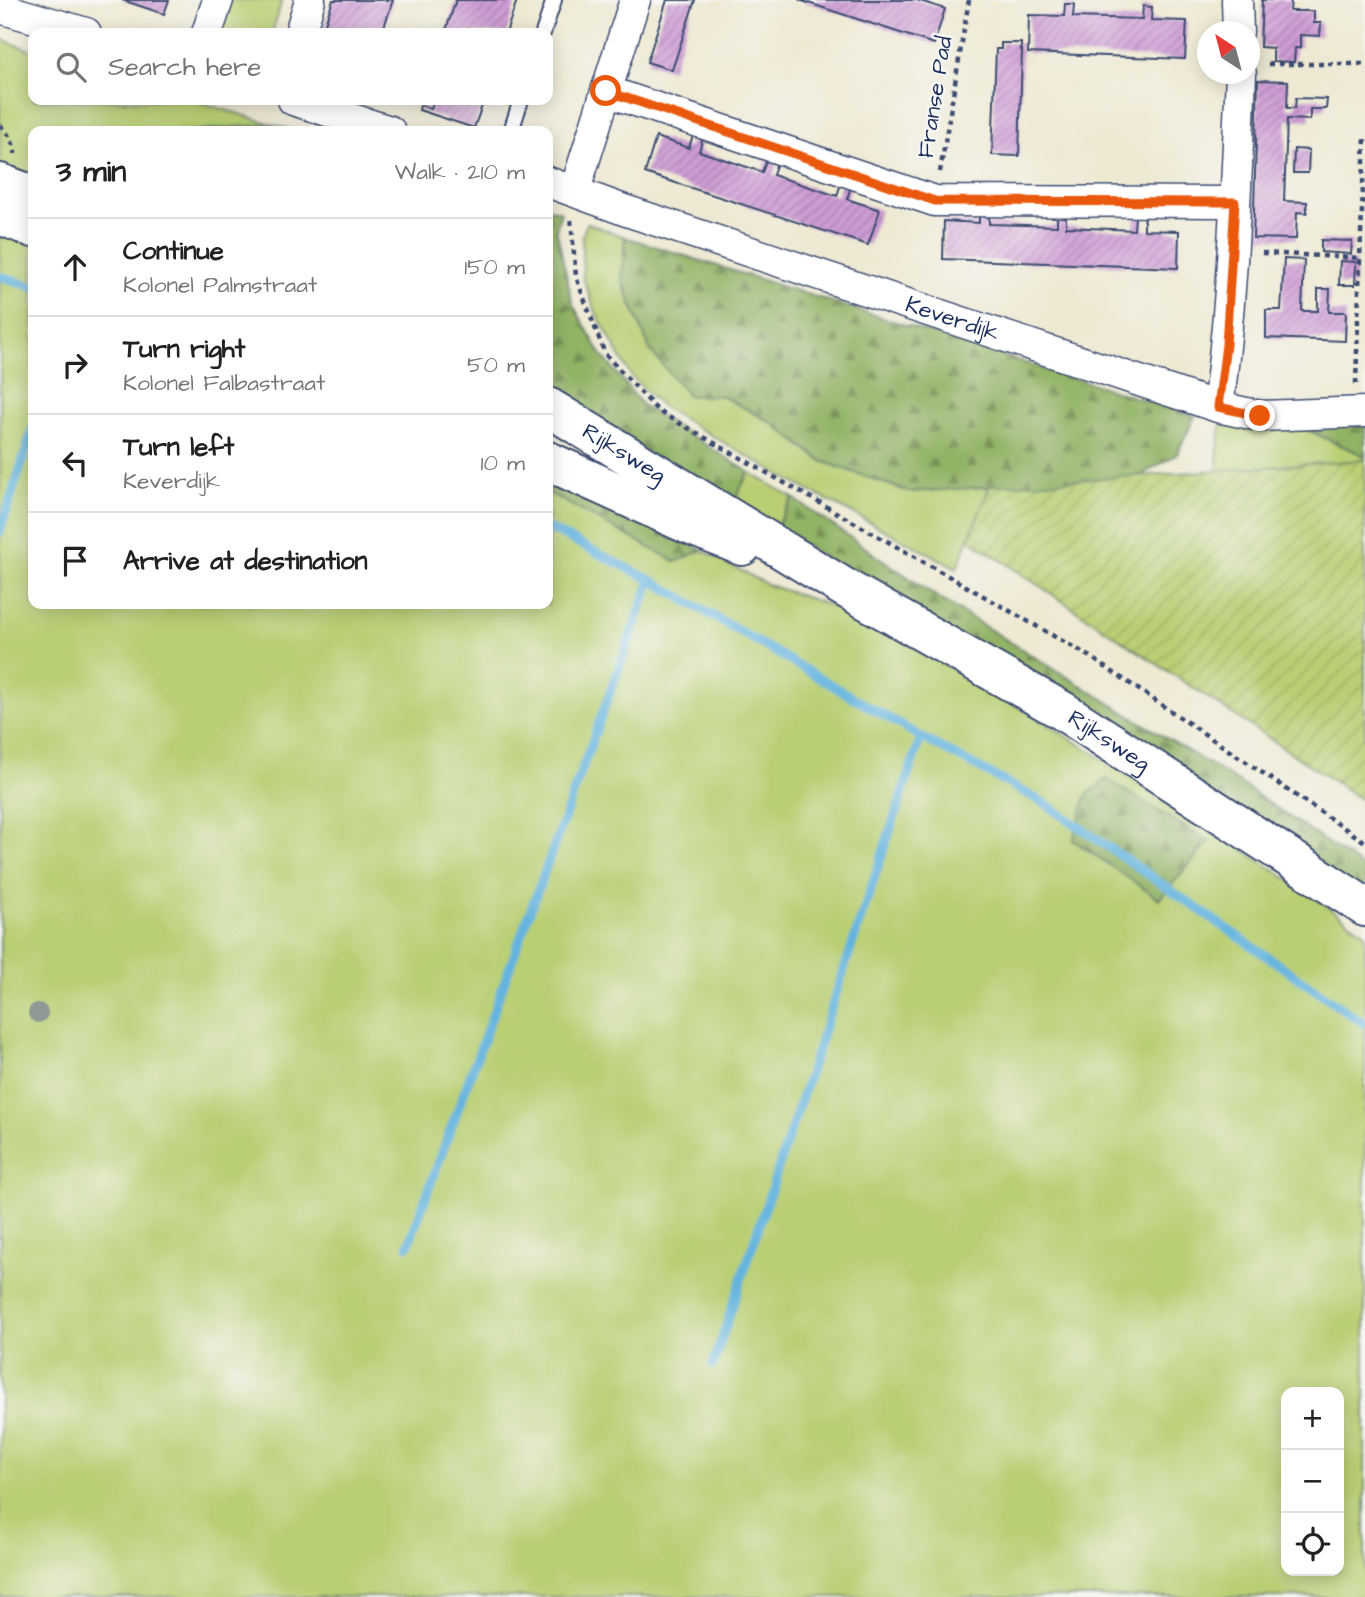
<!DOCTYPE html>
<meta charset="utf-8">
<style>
body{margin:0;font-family:"Architects Daughter",sans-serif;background:#f2f2f2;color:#222}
.controls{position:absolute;right:21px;bottom:21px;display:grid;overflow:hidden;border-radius:14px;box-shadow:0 4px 18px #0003}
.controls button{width:63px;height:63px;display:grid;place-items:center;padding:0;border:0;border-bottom:2px solid #e0e0e0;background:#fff;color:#222;font:35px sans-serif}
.compass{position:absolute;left:1197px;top:21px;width:63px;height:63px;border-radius:50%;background:#fff;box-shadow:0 4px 18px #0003;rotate:324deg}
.stop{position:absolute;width:21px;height:21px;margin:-16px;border:5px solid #ea580c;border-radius:50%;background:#fff}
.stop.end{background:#ea580c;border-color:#fff;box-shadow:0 2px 7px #0008}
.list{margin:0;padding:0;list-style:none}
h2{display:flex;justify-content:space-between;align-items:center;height:91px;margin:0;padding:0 28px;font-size:30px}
h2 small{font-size:23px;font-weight:400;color:#767676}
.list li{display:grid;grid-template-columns:46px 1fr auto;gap:21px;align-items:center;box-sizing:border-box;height:98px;padding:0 28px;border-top:2px solid #e0e0e0}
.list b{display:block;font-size:26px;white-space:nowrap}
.list p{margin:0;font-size:23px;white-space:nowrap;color:#767676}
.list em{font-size:23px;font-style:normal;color:#767676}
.icon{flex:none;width:38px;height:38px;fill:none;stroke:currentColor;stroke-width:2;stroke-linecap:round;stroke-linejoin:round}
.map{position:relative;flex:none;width:1365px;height:1597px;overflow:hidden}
.search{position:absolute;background:#fff;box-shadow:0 4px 18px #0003;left:28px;top:28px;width:525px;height:77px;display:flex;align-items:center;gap:18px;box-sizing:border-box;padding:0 24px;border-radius:14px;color:#767676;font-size:26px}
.panel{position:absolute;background:#fff;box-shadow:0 4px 18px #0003;left:28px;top:126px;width:525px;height:483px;border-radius:14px}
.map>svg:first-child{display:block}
</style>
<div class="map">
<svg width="1365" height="1597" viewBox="0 0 1365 1597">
<defs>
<pattern id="forest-firs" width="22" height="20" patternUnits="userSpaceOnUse" patternTransform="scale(1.75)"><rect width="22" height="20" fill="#92b265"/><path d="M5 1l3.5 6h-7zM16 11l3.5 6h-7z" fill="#769156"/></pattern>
<pattern id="garden-furrows" width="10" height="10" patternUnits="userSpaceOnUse" patternTransform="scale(1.75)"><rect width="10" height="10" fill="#b9cf73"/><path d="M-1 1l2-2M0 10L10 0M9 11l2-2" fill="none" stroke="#9eb266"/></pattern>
<pattern id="building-hatch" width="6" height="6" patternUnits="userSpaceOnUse" patternTransform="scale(1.75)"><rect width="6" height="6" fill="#cf9cd5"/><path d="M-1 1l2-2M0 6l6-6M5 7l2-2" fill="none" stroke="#a780b0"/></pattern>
</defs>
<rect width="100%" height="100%" fill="#f6f6f2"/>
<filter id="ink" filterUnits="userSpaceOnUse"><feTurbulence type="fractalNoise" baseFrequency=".0143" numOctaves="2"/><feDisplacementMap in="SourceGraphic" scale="14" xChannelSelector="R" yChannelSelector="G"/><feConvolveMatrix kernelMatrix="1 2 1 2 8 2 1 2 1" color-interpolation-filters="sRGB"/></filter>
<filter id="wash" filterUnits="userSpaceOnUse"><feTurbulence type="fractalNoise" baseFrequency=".00686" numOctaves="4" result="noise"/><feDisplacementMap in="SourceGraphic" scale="28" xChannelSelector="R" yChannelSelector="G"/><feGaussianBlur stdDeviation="1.57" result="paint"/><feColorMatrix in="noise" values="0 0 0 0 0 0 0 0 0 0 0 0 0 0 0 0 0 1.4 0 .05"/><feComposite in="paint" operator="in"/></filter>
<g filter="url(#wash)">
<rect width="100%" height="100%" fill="#eee9d3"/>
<path fill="#b9cf73" stroke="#6a7f68" stroke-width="2" fill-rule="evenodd" d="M227,0H282L272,33H216Z
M0,39L33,51V100H193L272,124L193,131H33V186L0,175Z
M587,223L625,237L622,281L689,396H722L769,421L822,461L909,492L990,486L957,568L785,478L661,406L631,376L597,315L583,278L582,237Z
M0,228L33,241V604H548V475L555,478L550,492L702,550L768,585L853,613L1009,701L1092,752L1297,885L1365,933V1597H0ZM1286,1392H1339V1571H1286Z
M1221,424L1228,426L1303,428L1365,456V460L1218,471L1217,458Z
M749,472L793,498L776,527L733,502Z"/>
<path fill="url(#forest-firs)" stroke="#567062" stroke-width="2" d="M272,124L296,131H193Z
M548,208L561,212L556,229L573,305L601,354L642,405L749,472L733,502L572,409L548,367Z
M625,237L1195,416L1177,454L1138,477L910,492L822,461L769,421L723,396H689L650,350L622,281Z
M1365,424V456L1303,428Z
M555,478L702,550L676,562L549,493Z
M793,498L937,597L1240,783L1365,869V898L776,527Z
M1106,779L1209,842L1159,899L1073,840L1086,796Z"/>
<path fill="url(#garden-furrows)" stroke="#6a7f68" stroke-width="2" d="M1365,460V802L969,539L990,486Z"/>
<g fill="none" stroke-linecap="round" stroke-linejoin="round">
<path stroke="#64b4df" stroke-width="9" d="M0,276L33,287
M548,528L651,580L921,737
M0,532L33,428
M408,1246L651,580
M713,1365L921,737L1046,804L1365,1024"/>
</g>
<g id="blocks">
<path fill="url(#building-hatch)" d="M122,0H169L164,14Z
M333,0H393L382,33H322Z
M456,0H517L506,33H445Z
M667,0H695L672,70L647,62Z
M799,0H917L945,9L934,44Z
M1262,0H1291L1290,11H1314V23H1321L1320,36L1300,35V48H1295L1294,62L1273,61V48L1260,47Z
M1065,4H1074L1073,17L1142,19L1143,6L1152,7L1151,20L1187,21L1185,59L1028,53L1029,15L1064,16Z
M1001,43H1021V50H1022L1019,156L992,155L996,49H1001Z
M1258,80L1288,81L1287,108H1295L1296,98L1327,99L1326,109H1310V120L1287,119L1284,201L1307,202V213L1297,212L1296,239L1253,238Z
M434,100H484L474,128L419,110L420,105L431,109Z
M693,135L703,138L699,151L762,172L767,159L777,162L773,175L837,196L841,183L851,186L847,199L880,210L868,245L645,173L656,137L689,148Z
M1294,149L1309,150L1308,173H1293Z
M979,210H989V224L1057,226V213H1066V227L1134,230L1135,216L1144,217V230L1179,231L1178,268L943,259L944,221L979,223Z
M1321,240L1352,241L1351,254L1321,252Z
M1284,259L1304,260L1302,311H1318V289H1330L1329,312H1346L1345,341L1266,338V310H1281Z
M1340,261L1356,262L1355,285H1339Z"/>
</g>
</g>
<g filter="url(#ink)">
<use href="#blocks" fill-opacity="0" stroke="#3b4b70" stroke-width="2"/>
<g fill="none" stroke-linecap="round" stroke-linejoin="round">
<g stroke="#3b4b70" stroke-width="18">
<path id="lane" d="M543,33L554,0
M511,131L521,100"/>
</g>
<g stroke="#3b4b70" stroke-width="33">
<g id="street">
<path d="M1237,0L1238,32"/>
<path d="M0,8L86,33"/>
<path d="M207,33L218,0"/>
<path d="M300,33L310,0"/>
<path d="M606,91L935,201L1235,202"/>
<path d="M293,100L390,131"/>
<path id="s1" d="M548,182L624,210L1218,407L1260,416L1365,412"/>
<path d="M575,190L635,0"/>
<path d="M1218,407C1233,296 1236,185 1241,74"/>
</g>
</g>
<g stroke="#3b4b70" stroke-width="42">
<g id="secondary">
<path d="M0,183L33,195"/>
<path d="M0,215L33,228"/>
<path id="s2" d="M548,407L845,588L1063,711L1365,907"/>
<path d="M548,461L687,524L742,546"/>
</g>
</g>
<path stroke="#3b4b70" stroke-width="4.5" stroke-dasharray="5 5" stroke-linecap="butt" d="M1268,64H1365
M0,125C7,132 15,144 15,154
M940,172L969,0
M571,220L576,277L605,354L658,411L1089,656L1365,842
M1262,253L1360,258
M1356,384L1360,258L1365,138"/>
<use href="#lane" stroke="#fff" stroke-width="14"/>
<use href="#street" stroke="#fff" stroke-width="30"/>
<use href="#secondary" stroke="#fff" stroke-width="38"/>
</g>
<circle fill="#8f9995" cx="38" cy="1013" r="10"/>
</g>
<g fill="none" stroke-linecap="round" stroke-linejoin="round" filter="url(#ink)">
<path stroke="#ea580c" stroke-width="9" d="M606,91L935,201L1235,202L1226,345L1218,407L1260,416"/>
</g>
<g text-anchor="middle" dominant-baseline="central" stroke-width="5" stroke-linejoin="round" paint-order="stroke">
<g font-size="23" fill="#1b2f5e" stroke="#f6f6f2">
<text transform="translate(935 97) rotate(-81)">Franse Pad</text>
<text stroke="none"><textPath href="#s1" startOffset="427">Keverdijk</textPath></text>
<text stroke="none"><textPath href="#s2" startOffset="89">Rijksweg</textPath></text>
<text stroke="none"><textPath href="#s2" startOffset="653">Rijksweg</textPath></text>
</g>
</g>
</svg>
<div class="controls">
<button>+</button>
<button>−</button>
<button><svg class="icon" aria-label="locate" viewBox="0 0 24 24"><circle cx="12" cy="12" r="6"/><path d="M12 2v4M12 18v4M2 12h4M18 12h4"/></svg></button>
</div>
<svg class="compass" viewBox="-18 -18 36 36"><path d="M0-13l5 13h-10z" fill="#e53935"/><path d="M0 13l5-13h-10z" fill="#767676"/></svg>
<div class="stop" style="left:606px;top:91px"></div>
<div class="stop end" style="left:1260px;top:416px"></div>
<div class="search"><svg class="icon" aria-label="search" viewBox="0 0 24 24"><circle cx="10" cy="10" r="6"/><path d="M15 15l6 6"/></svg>Search here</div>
<section class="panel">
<h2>3 min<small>Walk · 210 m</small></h2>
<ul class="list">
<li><svg class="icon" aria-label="ahead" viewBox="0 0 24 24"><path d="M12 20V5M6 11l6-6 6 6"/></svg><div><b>Continue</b><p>Kolonel Palmstraat</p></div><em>150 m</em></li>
<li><svg class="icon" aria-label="right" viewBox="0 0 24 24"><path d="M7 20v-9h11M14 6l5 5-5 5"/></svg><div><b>Turn right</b><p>Kolonel Falbastraat</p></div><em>50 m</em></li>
<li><svg class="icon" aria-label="left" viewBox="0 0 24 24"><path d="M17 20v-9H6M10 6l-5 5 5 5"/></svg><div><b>Turn left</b><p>Keverdijk</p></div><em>10 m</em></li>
<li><svg class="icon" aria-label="arrive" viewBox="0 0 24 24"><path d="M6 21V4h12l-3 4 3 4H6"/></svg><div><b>Arrive at destination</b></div></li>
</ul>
</section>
</div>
